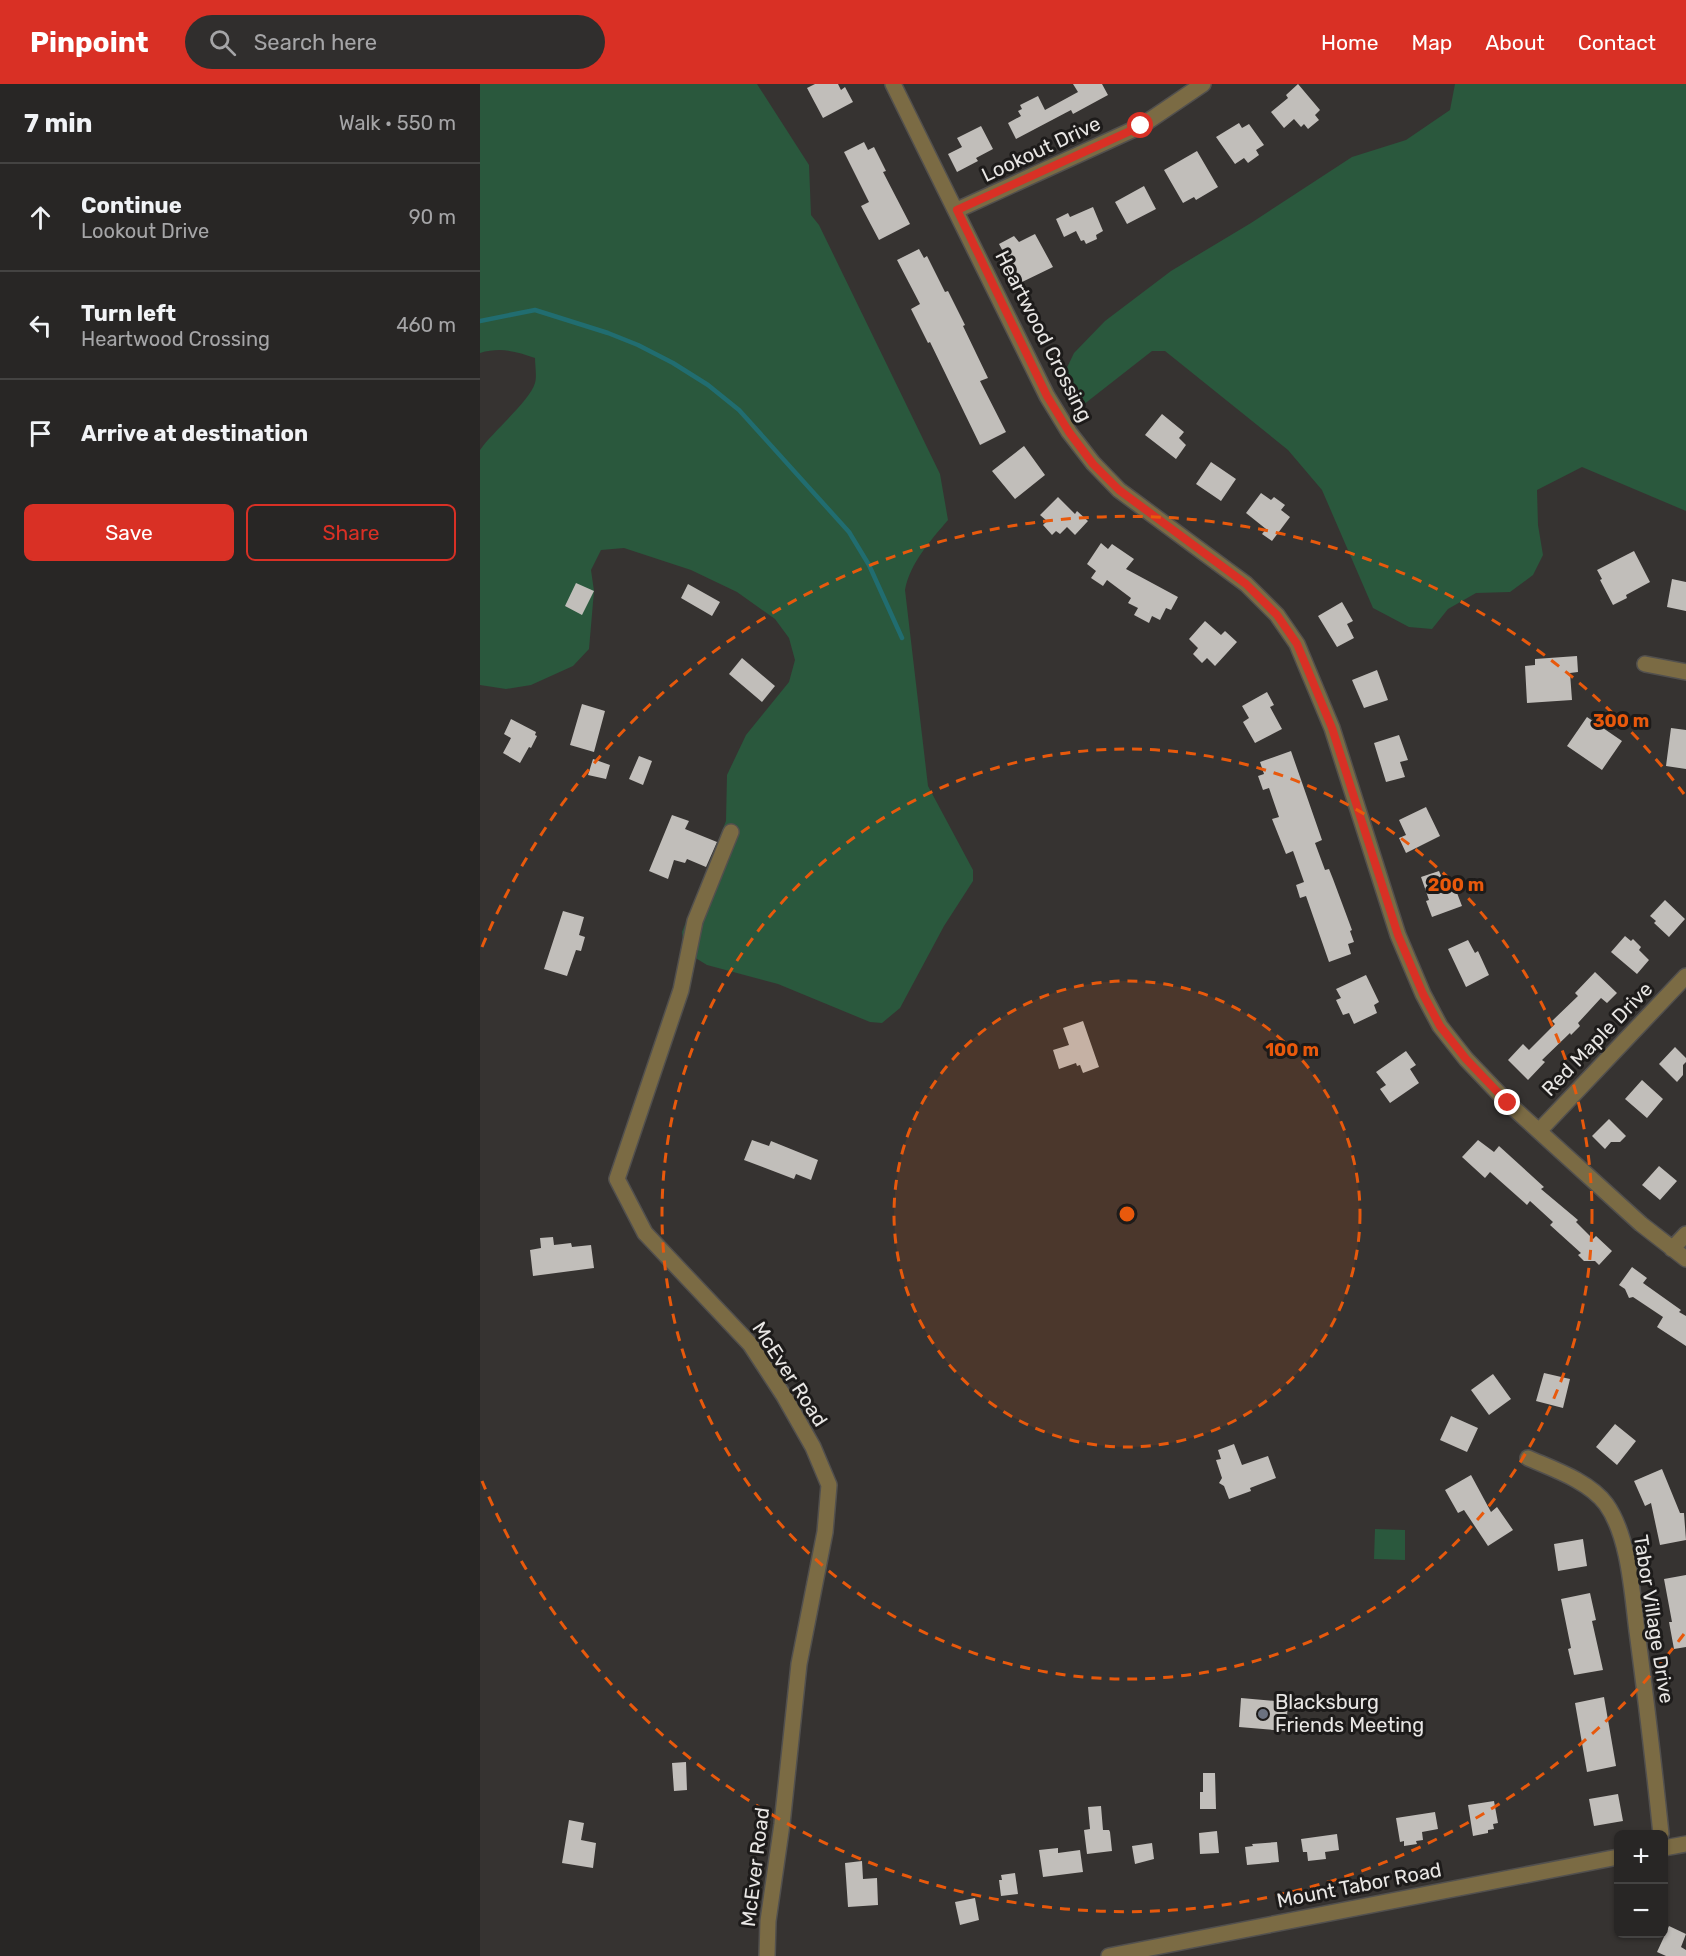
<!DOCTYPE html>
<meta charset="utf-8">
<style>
body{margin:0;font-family:Rubik,sans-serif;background:#302e2d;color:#f1f3f6}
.controls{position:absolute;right:18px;bottom:18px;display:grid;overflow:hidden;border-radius:9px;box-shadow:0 2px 4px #0004}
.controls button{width:54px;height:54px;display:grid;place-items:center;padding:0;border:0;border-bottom:2px solid #444342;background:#282625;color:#f1f3f6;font:30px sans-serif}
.stop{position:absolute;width:18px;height:18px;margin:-14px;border:4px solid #d93025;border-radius:50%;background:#fff}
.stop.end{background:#d93025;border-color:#fff;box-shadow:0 2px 6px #0008}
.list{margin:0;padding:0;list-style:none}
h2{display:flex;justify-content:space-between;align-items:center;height:78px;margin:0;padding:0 24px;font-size:26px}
h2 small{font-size:20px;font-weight:400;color:#a5a5a7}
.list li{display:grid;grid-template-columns:39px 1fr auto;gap:18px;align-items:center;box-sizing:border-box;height:108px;padding:0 24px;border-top:2px solid #444342}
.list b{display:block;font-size:22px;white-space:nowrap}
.list p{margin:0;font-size:20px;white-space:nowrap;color:#a5a5a7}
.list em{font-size:20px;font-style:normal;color:#a5a5a7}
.actions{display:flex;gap:12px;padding:18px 24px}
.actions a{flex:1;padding:14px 0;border:2px solid #d93025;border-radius:9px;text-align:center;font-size:21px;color:#d93025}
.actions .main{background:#d93025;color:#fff}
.icon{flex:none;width:33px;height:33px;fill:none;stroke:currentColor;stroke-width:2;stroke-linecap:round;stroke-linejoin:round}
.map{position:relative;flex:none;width:1206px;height:1872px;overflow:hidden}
header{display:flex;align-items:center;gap:36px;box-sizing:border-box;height:84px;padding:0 30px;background:#d93025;color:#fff}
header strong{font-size:28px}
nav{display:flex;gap:33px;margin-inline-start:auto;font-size:21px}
.search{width:420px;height:54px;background:#302e2d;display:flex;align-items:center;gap:15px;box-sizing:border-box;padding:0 21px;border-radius:33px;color:#a5a5a7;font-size:22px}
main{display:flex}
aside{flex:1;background:#282625}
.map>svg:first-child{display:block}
</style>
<header>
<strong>Pinpoint</strong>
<div class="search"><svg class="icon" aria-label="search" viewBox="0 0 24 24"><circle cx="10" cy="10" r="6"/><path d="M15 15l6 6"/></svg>Search here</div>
<nav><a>Home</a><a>Map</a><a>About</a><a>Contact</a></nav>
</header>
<main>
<aside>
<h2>7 min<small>Walk · 550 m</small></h2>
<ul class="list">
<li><svg class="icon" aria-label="ahead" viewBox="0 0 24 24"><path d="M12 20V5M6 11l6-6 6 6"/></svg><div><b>Continue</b><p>Lookout Drive</p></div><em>90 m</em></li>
<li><svg class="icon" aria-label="left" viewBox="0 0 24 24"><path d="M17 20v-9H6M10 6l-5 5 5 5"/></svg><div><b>Turn left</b><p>Heartwood Crossing</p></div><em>460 m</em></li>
<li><svg class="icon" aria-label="arrive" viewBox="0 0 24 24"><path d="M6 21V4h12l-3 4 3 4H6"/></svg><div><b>Arrive at destination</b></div></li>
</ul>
<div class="actions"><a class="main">Save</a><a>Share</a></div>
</aside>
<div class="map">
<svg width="1206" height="1872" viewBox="0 0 1206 1872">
<rect width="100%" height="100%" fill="#363331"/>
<path fill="#2a583d" d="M0,0H277L329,81L331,131L339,141L460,390L468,436C451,456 430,479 425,506L448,702L493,786V797L464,842L420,924L402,939L390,938L298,900L227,881L204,867L202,848L246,737L247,691L266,651L309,598L315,576L309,554L295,535L257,508L211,486L144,464L121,466L111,486L114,507L109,565L93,582L51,601L26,605L0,601V366C13,347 50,317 55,299C57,292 55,281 55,274C36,267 20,263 0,269Z
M975,0H1206V427L1102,383L1057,406L1058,441L1063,471L1053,491L1030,508L996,509L968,525L952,545L929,543L893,524L842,406L808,366L685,267H672L603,321L592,315L582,294L594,269L625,237L691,187L771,139L872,73L926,56L970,26Z
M895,1445L925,1446V1476L894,1475Z"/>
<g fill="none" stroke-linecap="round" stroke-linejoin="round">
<path stroke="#216d70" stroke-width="4.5" d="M0,237L55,226L128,249L158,261L193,279L228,301L259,326L369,448L389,481L422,554"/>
</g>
<path fill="#c1beba" d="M335,0H358L361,6L365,3L373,18L343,34L327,4Z
M593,0H622L628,11L593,30L591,26L536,55L528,39L541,32L538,27L542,25L540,21L558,12L565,26L598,8Z
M818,0L840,26L835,31L839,36L828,45L824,40L821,43L814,35L804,44L791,28L808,14L806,11Z
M759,39L762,44L769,40L784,61L776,66L779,71L768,79L764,74L755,80L736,53Z
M501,42L513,65L496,74L498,77L477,88L468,70L482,63L477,54Z
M384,58L388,66L394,63L406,87L403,88L430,140L399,156L381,122L389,118L364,68Z
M717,67L738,103L716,116L714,113L703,119L684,86Z
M664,102L676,125L647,140L635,118Z
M613,123L623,147L616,151L617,155L606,160L604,156L601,157L596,147L584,153L576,135L588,129L590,133Z
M555,150L573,183L540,199L519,160L534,152L539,158Z
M439,165L444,174L447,172L465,208L468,207L485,241L483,242L508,294L500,297L526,348L500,361L450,258L448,259L431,225L440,220L417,176Z
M682,330L704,348L699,354L706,361L696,375L665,351Z
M544,362L565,391L535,415L512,387Z
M731,378L756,395L741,417L716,400Z
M781,409L791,416L794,413L805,421L801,426L810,433L792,457L782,450L786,445L766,429Z
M578,413L595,430L597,427L608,437L595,451L587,443L580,450L576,447L572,451L563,441L567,437L560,431Z
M621,459L628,465L632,460L654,475L646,485L698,513L691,526L686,524L680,536L672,532L669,539L654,531L658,524L648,519L651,514L627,496L623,502L611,494L616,487L607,480Z
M1154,467L1170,498L1146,511L1147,514L1133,521L1120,496L1122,495L1117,486Z
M1192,495L1206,498V527L1187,523Z
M96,499L114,507L102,531L85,522Z
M208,500L240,518L232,532L201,514Z
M862,518L873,537L867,540L874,554L857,563L838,532Z
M725,537L741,551L745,547L757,558L735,582L727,574L722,579L713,570L718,564L709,555Z
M1097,572L1098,588L1090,589L1092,616L1047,619L1045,582L1055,581V575Z
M262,574L295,602L282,618L249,590Z
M897,586L908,616L884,624L872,596Z
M787,608L794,621L790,623L802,645L775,659L763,638L769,634L762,622Z
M102,620L125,627L114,668L90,661Z
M1107,633L1142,657L1122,686L1087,662Z
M31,635L56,648L55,651L57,652L51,664L49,663L40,679L23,669L31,654L24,650Z
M1191,644L1206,646V685L1186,682Z
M919,651L928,676L920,678L925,693L906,698L894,659Z
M811,667L842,756L835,759L845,786L849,785L853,795L872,846L870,847L874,858L868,860L871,870L849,878L826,812L820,814L816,801L824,798L813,767L806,770L792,735L799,733L789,704L783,706L778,692L784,690L780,678Z
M159,672L172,677L163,701L149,695Z
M113,675L130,681L126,695L108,691Z
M946,723L960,752L926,769L919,754L926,751L919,736Z
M192,731L209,737L205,745L237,758L226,783L207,775L205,779L194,776L188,795L169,787Z
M959,787L964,799L972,796L982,822L952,833L946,817L949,816L941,793Z
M1185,816L1205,835L1189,853L1174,839L1176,837L1170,832Z
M83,827L104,833L99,851L105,853L101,867L96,866L87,892L64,885Z
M1145,852L1151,857L1153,855L1161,863L1159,866L1169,876L1157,890L1131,868Z
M988,856L995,869L998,867L1009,891L986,903L968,865Z
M1115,888L1137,909L1127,919L1121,914L1098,939L1100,942L1091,951L1090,949L1062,976L1065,978L1048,996L1028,976L1043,960L1049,966L1075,940L1072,937L1098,912L1095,909Z
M886,891L899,918L894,921L897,929L874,940L869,929L863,931L856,916L861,914L856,905Z
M603,937L619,983L603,989L600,981L597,982L596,979L579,985L573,966L589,961L583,944Z
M1195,963L1206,974V978L1203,981V991L1197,998L1179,980Z
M926,967L936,981L930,985L939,999L910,1019L900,1005L906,1001L896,988Z
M1162,996L1183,1015L1167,1034L1145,1015Z
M1129,1035L1146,1052L1140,1058H1131L1125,1065L1112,1052Z
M272,1056L289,1062L291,1057L338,1076L331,1096L316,1090L314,1095L264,1076Z
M998,1056L1014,1068L1019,1062L1064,1103L1061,1105L1098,1136L1096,1138L1113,1155L1116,1152L1132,1167L1119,1181L1115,1177H1104L1098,1171L1101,1169L1070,1141L1073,1138L1050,1117L1047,1121L1010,1088L1005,1094L982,1073Z
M1179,1082L1197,1097L1180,1116L1162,1101Z
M73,1153L74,1161L91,1159L92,1163L111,1161L114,1184L53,1192L50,1166L61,1164L60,1154Z
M1152,1183L1167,1194L1163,1199L1201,1226L1199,1228L1206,1232V1262L1177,1243L1183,1233L1153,1213L1149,1214L1145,1205L1139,1201Z
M1064,1289L1090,1295L1083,1324L1056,1317Z
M1013,1290L1031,1315L1009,1331L991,1306Z
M971,1332L998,1344L987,1368L960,1356Z
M1135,1340L1156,1357L1137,1381L1116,1363Z
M754,1360L762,1381L788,1372L796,1394L770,1404L771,1407L749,1415L744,1402L739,1399L742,1394L736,1376L741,1375L738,1366Z
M1182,1385L1200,1429H1204L1206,1456L1180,1461L1171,1419L1165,1422L1154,1397Z
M991,1391L1011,1428L1017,1423L1033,1446L1008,1462L984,1426L978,1429L965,1406Z
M1103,1455L1107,1482L1078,1487L1074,1460Z
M1206,1491V1563L1194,1565L1189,1538H1192L1184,1495Z
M1110,1509L1116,1536L1112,1537L1123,1586L1094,1591L1088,1565L1091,1564L1081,1515Z
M1124,1613L1136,1682L1107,1688L1095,1619Z
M761,1614L808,1618L806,1647L759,1643Z
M206,1678L207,1706L194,1707L192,1679Z
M723,1689H735L736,1725H720V1708H723Z
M1138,1710L1143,1737L1114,1742L1109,1715Z
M1014,1717L1018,1739L1013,1740L1014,1745L1008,1746V1749L993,1752L988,1721Z
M621,1722L623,1746H629L630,1748L632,1767L607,1770L604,1746L610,1745L608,1723Z
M955,1728L958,1745L942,1748L943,1756L936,1757L937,1760L924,1762V1757L920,1758L916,1734Z
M89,1736L104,1739L101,1756L116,1759L113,1784L82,1779Z
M737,1747L739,1769L720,1770L719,1749Z
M857,1750L859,1766L845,1768L846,1775L828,1777L827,1768H823L821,1755Z
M797,1758L799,1778L767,1781L765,1763L773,1762L772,1760Z
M672,1759L674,1775L655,1780L652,1762Z
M578,1764V1769L600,1766L603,1788L563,1793L559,1766Z
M382,1777L383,1795L397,1794L398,1821L368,1823L365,1779Z
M535,1789L538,1810L521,1812L519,1796H522L521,1791Z
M495,1814L499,1836L480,1841L475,1818Z
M1189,1842L1206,1850L1201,1863L1206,1866V1872H1186L1177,1868Z"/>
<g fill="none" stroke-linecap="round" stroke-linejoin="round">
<g stroke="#52504e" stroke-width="18">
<path id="minor" d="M413,0L567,312L589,348L613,379L639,406L766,500L797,531L817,560L852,644L918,851L943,910L960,942L986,975L1028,1019L1161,1140L1206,1175
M477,126L661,42L723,0
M1165,580L1206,588
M251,748L215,837L201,906L137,1095L165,1149L270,1260L304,1312L333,1363L349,1401L345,1448L319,1580L302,1740L288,1837L287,1872
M1059,1047L1206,892
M1192,1165L1206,1150
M1048,1374C1073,1385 1109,1397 1126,1420C1149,1452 1152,1508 1157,1547C1166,1615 1174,1682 1181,1750
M1184,1764L1206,1760
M629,1872L1138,1773"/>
</g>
<use href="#minor" stroke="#7b6b44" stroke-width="15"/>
</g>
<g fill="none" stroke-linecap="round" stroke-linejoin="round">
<path stroke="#d93025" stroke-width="8" d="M661,42L477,126L567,312L589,348L613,380L639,406L766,500L797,531L817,560L852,644L918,851L943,910L960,942L986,975L1028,1019"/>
</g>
<circle cx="647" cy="1130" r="233" fill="#e8590c" fill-opacity=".12"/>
<g fill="none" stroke="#e8590c" stroke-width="3" stroke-dasharray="10 8">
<circle cx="647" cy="1130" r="233"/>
<circle cx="647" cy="1130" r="465"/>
<path d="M1204 1550A698 698 0 0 1 2 1397M2 863A698 698 0 0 1 1204 710"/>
</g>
<circle fill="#6b7280" stroke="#1d1b1a" stroke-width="2" cx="783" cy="1630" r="6"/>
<g text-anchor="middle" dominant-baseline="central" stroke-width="6" stroke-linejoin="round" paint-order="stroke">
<g font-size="20" fill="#e8e6e4" stroke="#1d1b1a">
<text transform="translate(561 65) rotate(-25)">Lookout Drive</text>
<text transform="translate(564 252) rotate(63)">Heartwood Crossing</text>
<text transform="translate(1117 955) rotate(-46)">Red Maple Drive</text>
<text transform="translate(310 1290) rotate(57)">McEver Road</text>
<text transform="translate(1174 1535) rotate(81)">Tabor Village Drive</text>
<text transform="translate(275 1783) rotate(-83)">McEver Road</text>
<text transform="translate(879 1801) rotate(-11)">Mount Tabor Road</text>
</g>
<g font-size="20" fill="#e8e6e4" stroke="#1d1b1a" text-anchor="start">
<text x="795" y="1618">Blacksburg<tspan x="795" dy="23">Friends Meeting</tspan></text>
</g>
</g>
<circle cx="647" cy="1130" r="9" fill="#e8590c" stroke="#1d1b1a" stroke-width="3"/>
<g font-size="18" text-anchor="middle" font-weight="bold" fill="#e8590c" stroke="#1d1b1a" stroke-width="6" stroke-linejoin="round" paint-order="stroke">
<text x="1141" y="643">300 m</text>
<text x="976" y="807">200 m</text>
<text x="812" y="972">100 m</text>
</g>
</svg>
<div class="controls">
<button>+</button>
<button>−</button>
</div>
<div class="stop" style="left:661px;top:42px"></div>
<div class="stop end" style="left:1028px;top:1019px"></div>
</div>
</main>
